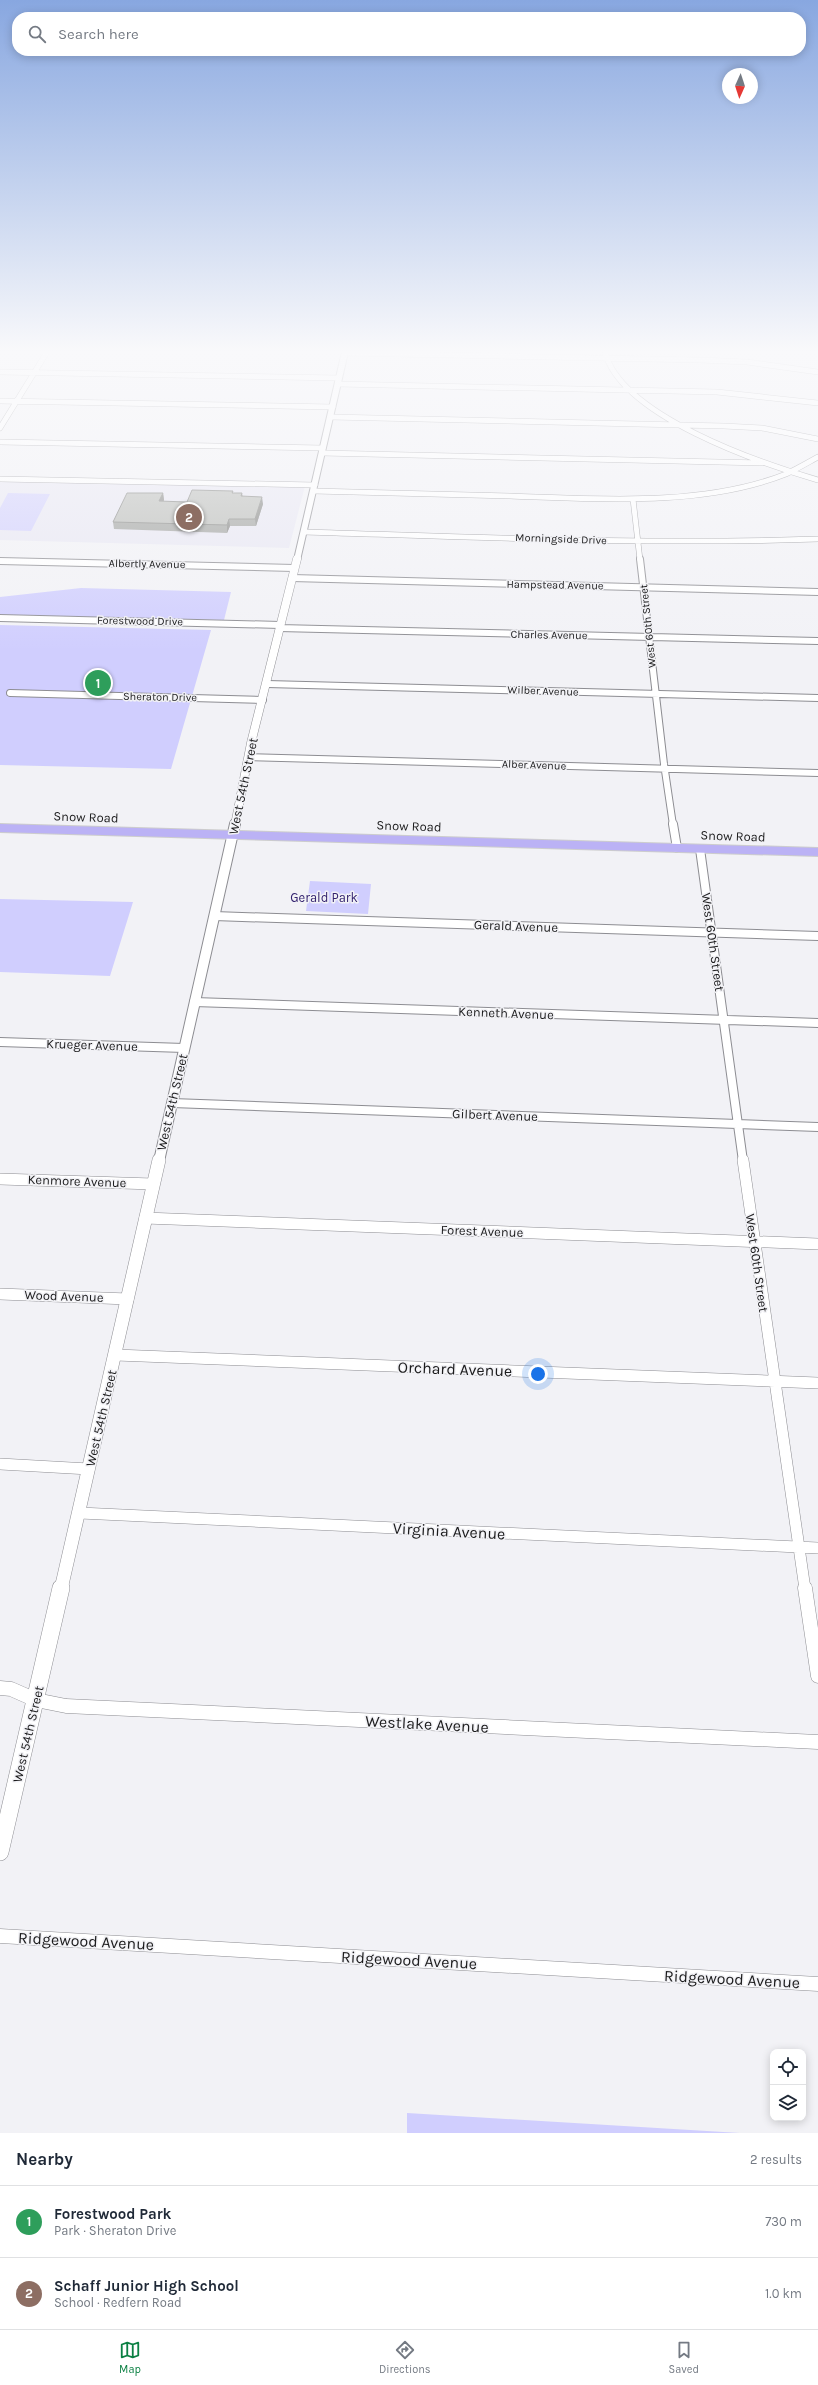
<!DOCTYPE html>
<meta charset="utf-8">
<style>
body{margin:0;font-family:Karla,sans-serif;background:#f6f6f7;color:#1f2937}
.controls{position:absolute;right:12px;bottom:12px;display:grid;overflow:hidden;border-radius:8px;box-shadow:0 2px 10px #0003}
.controls button{width:36px;height:36px;display:grid;place-items:center;padding:0;border:0;border-bottom:1px solid #e0e1e3;background:#fff;color:#1f2937;font:20px sans-serif}
.compass{position:absolute;left:722px;top:68px;width:36px;height:36px;border-radius:50%;background:#fff;box-shadow:0 2px 10px #0003;rotate:183deg}
.you{position:absolute;left:538px;top:1374px;width:14px;height:14px;margin:-10px;border:3px solid #fff;border-radius:50%;background:#1a73e8;box-shadow:0 0 0 6px #1a73e833}
.badge{display:grid;place-items:center;width:26px;height:26px;border-radius:50%;background:#0b8043;color:#fff;font-size:13px;font-weight:700}
.pin{position:absolute;translate:-50% -50%;border:2px solid #fff;box-shadow:0 1px 4px #0006}
.list{margin:0;padding:0;list-style:none}
h2{display:flex;justify-content:space-between;align-items:center;height:52px;margin:0;padding:0 16px;font-size:17px}
h2 small{font-size:13px;font-weight:400;color:#747a83}
.list li{display:grid;grid-template-columns:26px 1fr auto;gap:12px;align-items:center;box-sizing:border-box;height:72px;padding:0 16px;border-top:1px solid #e0e1e3}
.list b{display:block;font-size:15px;white-space:nowrap}
.list p{margin:0;font-size:13px;white-space:nowrap;color:#747a83}
.list em{font-size:13px;font-style:normal;color:#747a83}
.icon{flex:none;width:22px;height:22px;fill:none;stroke:currentColor;stroke-width:2;stroke-linecap:round;stroke-linejoin:round}
.map{position:relative;flex:none;width:818px;height:2133px;overflow:hidden}
.search{position:absolute;background:#fff;box-shadow:0 2px 10px #0003;left:12px;right:12px;top:12px;height:44px;display:flex;align-items:center;gap:10px;box-sizing:border-box;padding:0 14px;border-radius:16px;color:#747a83;font-size:15px}
.sheet{height:196px;background:#fff}
nav{display:flex;justify-content:space-around;align-items:center;box-sizing:border-box;height:56px;border-top:1px solid #e0e1e3;background:#fff;font-size:11px;color:#747a83}
nav a{display:grid;justify-items:center;gap:2px}
nav .on{color:#0b8043}
.map>svg:first-child{display:block}
</style>
<div class="map">
<svg width="818" height="2133" viewBox="0 0 818 2133">
<rect width="100%" height="100%" fill="#f2f2f6"/>
<path fill="#e8e7f3" d="M0,480L305,486L289,548L0,540Z"/>
<path fill="#d0cefe" d="M8,493L50,494L31,531L0,530V508Z
M81,588L231,592L224,620L0,616V597Z
M0,625L211,630L171,769L0,765Z
M310,881L371,884L368,914L306,911Z
M0,899L133,902L110,976L0,972Z
M407,2113L740,2133H407Z"/>
<g fill="none" stroke-linecap="round" stroke-linejoin="round">
<g stroke="#8d8d92" stroke-width="6">
<path id="minor-far4" d="M605,352C621,416 760,463 818,480
M345,353L700,360L747,362L818,372
M0,372L339,378
M338,384L717,392L818,403
M0,401L333,407
M331,417L724,426L762,428L818,439
M0,428L47,352
M0,442L323,448
M322,453L763,463
M0,479L315,485
M314,491C379,493 445,494 510,496C598,499 703,507 786,474C797,469 807,463 818,457
M633,499L640,560
M304,532C475,537 647,545 818,539"/>
</g>
<g stroke="#8d8d92" stroke-width="8">
<path id="minor-far3" d="M640,559L664,764L673,825
M0,561L294,568
M292,578L818,592
M0,618L280,625
M279,628L818,641
M267,684L818,698
M10,693L263,700
M249,757L818,773"/>
</g>
<g stroke="#8d8d92" stroke-width="10">
<path id="minor-far2" d="M673,824L677,848
M700,849L743,1161
M214,916L818,936
M194,1002L818,1023
M0,1042L184,1048
M172,1103L818,1127"/>
</g>
<g stroke="#8d8d92" stroke-width="12">
<path id="minor-far1" d="M743,1160L805,1589
M0,1179L153,1184
M145,1218L818,1244
M0,1294L128,1299
M116,1355L818,1383
M0,1464L89,1469
M80,1513L818,1548"/>
</g>
<g stroke="#8d8d92" stroke-width="15">
<path id="minor" d="M805,1588L818,1676
M0,1688L11,1689L36,1700L66,1706L818,1742
M0,1936L818,1984"/>
</g>
<g stroke="#8d8d92" stroke-width="8">
<path id="tertiary-far4" d="M297,560L345,352"/>
</g>
<g stroke="#8d8d92" stroke-width="9">
<path id="tertiary-far3" d="M235,825L251,743L297,559"/>
</g>
<g stroke="#8d8d92" stroke-width="12">
<path id="tertiary-far2" d="M159,1161L235,824"/>
</g>
<g stroke="#8d8d92" stroke-width="14">
<path id="tertiary-far1" d="M61,1589L159,1160"/>
</g>
<g stroke="#8d8d92" stroke-width="18">
<path id="tertiary" d="M0,1852L61,1588"/>
</g>
<g stroke="#cdcdcd" stroke-width="2">
<path id="primary" d="M0,824L818,848V856L0,832Z"/>
</g>
<use href="#minor-far4" stroke="#fff" stroke-width="5"/>
<use href="#minor-far3" stroke="#fff" stroke-width="6"/>
<use href="#minor-far2" stroke="#fff" stroke-width="8"/>
<use href="#minor-far1" stroke="#fff" stroke-width="11"/>
<use href="#minor" stroke="#fff" stroke-width="14"/>
<use href="#tertiary-far4" stroke="#fff" stroke-width="6"/>
<use href="#tertiary-far3" stroke="#fff" stroke-width="8"/>
<use href="#tertiary-far2" stroke="#fff" stroke-width="10"/>
<use href="#tertiary-far1" stroke="#fff" stroke-width="13"/>
<use href="#tertiary" stroke="#fff" stroke-width="17"/>
<use href="#primary" fill="#bbb2f5" fill-rule="evenodd"/>
</g>
<path fill="#9ea09d" d="M233,491V493H242L243,497L263,504L256,526H230L227,533L114,529L113,522L163,493L164,500L163,502H187Z"/>
<path fill="#81827f" d="M163,493L164,500L160,508L159,501Z
M262,497L263,504L256,526L255,519Z
M229,519L230,526L227,533V525Z"/>
<path fill="#b8bab6" stroke="#81827f" d="M192,490L233,491L232,493H242L241,496L262,497L255,519H229L227,525L113,522L127,493H163L159,501L187,502Z"/>
<linearGradient id="sky" x2="0" y2="1"><stop stop-color="#88a7e0"/><stop offset="0.54" stop-color="#f9f9fb"/><stop offset="1" stop-color="#f9f9fb" stop-opacity="0"/></linearGradient>
<rect width="818" height="651" fill="url(#sky)"/>
<g text-anchor="middle" dominant-baseline="central" stroke-width="3" stroke-linejoin="round" paint-order="stroke">
<g font-size="11" fill="#1b1b1c" stroke="#f2f2f6">
<text transform="translate(561 539) rotate(2)">Morningside Drive</text>
<text transform="translate(147 564) rotate(1)">Albertly Avenue</text>
<text transform="translate(555 585) rotate(1)">Hampstead Avenue</text>
<text transform="translate(140 621) rotate(1)">Forestwood Drive</text>
<text transform="translate(648 626) rotate(-96)">West 60th Street</text>
<text transform="translate(549 635) rotate(1)">Charles Avenue</text>
<text transform="translate(543 691) rotate(2)">Wilber Avenue</text>
<text transform="translate(160 697) rotate(1)">Sheraton Drive</text>
<text transform="translate(534 765) rotate(2)">Alber Avenue</text>
</g>
<g font-size="13" fill="#1b1b1c" stroke="#f2f2f6">
<text transform="translate(243 786) rotate(-78)">West 54th Street</text>
<text transform="translate(86 817) rotate(2)">Snow Road</text>
<text transform="translate(409 826) rotate(2)">Snow Road</text>
<text transform="translate(733 836) rotate(2)">Snow Road</text>
<text transform="translate(516 926) rotate(2)">Gerald Avenue</text>
<text transform="translate(713 942) rotate(82)">West 60th Street</text>
<text transform="translate(506 1013) rotate(2)">Kenneth Avenue</text>
<text transform="translate(92 1045) rotate(2)">Krueger Avenue</text>
<text transform="translate(172 1102) rotate(-77)">West 54th Street</text>
<text transform="translate(495 1115) rotate(2)">Gilbert Avenue</text>
<text transform="translate(77 1181) rotate(2)">Kenmore Avenue</text>
<text transform="translate(482 1231) rotate(2)">Forest Avenue</text>
<text transform="translate(757 1263) rotate(82)">West 60th Street</text>
<text transform="translate(64 1296) rotate(2)">Wood Avenue</text>
<text transform="translate(101 1418) rotate(-77)">West 54th Street</text>
<text transform="translate(28 1734) rotate(-77)">West 54th Street</text>
</g>
<g font-size="13" fill="#33226f" stroke="#f2f2f6">
<text x="324" y="897">Gerald Park</text>
</g>
<g font-size="16" fill="#1b1b1c" stroke="#f2f2f6">
<text transform="translate(455 1369) rotate(2)">Orchard Avenue</text>
<text transform="translate(449 1531) rotate(3)">Virginia Avenue</text>
<text transform="translate(427 1724) rotate(3)">Westlake Avenue</text>
<text transform="translate(86 1941) rotate(3)">Ridgewood Avenue</text>
<text transform="translate(409 1960) rotate(3)">Ridgewood Avenue</text>
<text transform="translate(732 1979) rotate(3)">Ridgewood Avenue</text>
</g>
</g>
</svg>
<div class="controls">
<button><svg class="icon" aria-label="locate" viewBox="0 0 24 24"><circle cx="12" cy="12" r="6"/><path d="M12 2v4M12 18v4M2 12h4M18 12h4"/></svg></button>
<button><svg class="icon" aria-label="layers" viewBox="0 0 24 24"><path d="M12 4l9 5-9 5-9-5zM3 14l9 5 9-5"/></svg></button>
</div>
<svg class="compass" viewBox="-18 -18 36 36"><path d="M0-13l5 13h-10z" fill="#e53935"/><path d="M0 13l5-13h-10z" fill="#747a83"/></svg>
<div class="you"></div>
<div class="pin badge" style="left:98px;top:683px;background:#2e9e5b">1</div>
<div class="pin badge" style="left:189px;top:517px;background:#8d6e63">2</div>
<div class="search"><svg class="icon" aria-label="search" viewBox="0 0 24 24"><circle cx="10" cy="10" r="6"/><path d="M15 15l6 6"/></svg>Search here</div>
</div>
<section class="sheet">
<h2>Nearby<small>2 results</small></h2>
<ul class="list">
<li><span class="badge" style="background:#2e9e5b">1</span><div><b>Forestwood Park</b><p>Park · Sheraton Drive</p></div><em>730 m</em></li>
<li><span class="badge" style="background:#8d6e63">2</span><div><b>Schaff Junior High School</b><p>School · Redfern Road</p></div><em>1.0 km</em></li>
</ul>
</section>
<nav>
<a class="on"><svg class="icon" aria-label="map" viewBox="0 0 24 24"><path d="M3 6l6-2 6 2 6-2v14l-6 2-6-2-6 2zM9 4v14M15 6v14"/></svg>Map</a>
<a><svg class="icon" aria-label="directions" viewBox="0 0 24 24"><path d="M12 3l9 9-9 9-9-9zM9 14v-3h6M13 9l2 2-2 2"/></svg>Directions</a>
<a><svg class="icon" aria-label="saved" viewBox="0 0 24 24"><path d="M7 4h10v16l-5-4-5 4z"/></svg>Saved</a>
</nav>
